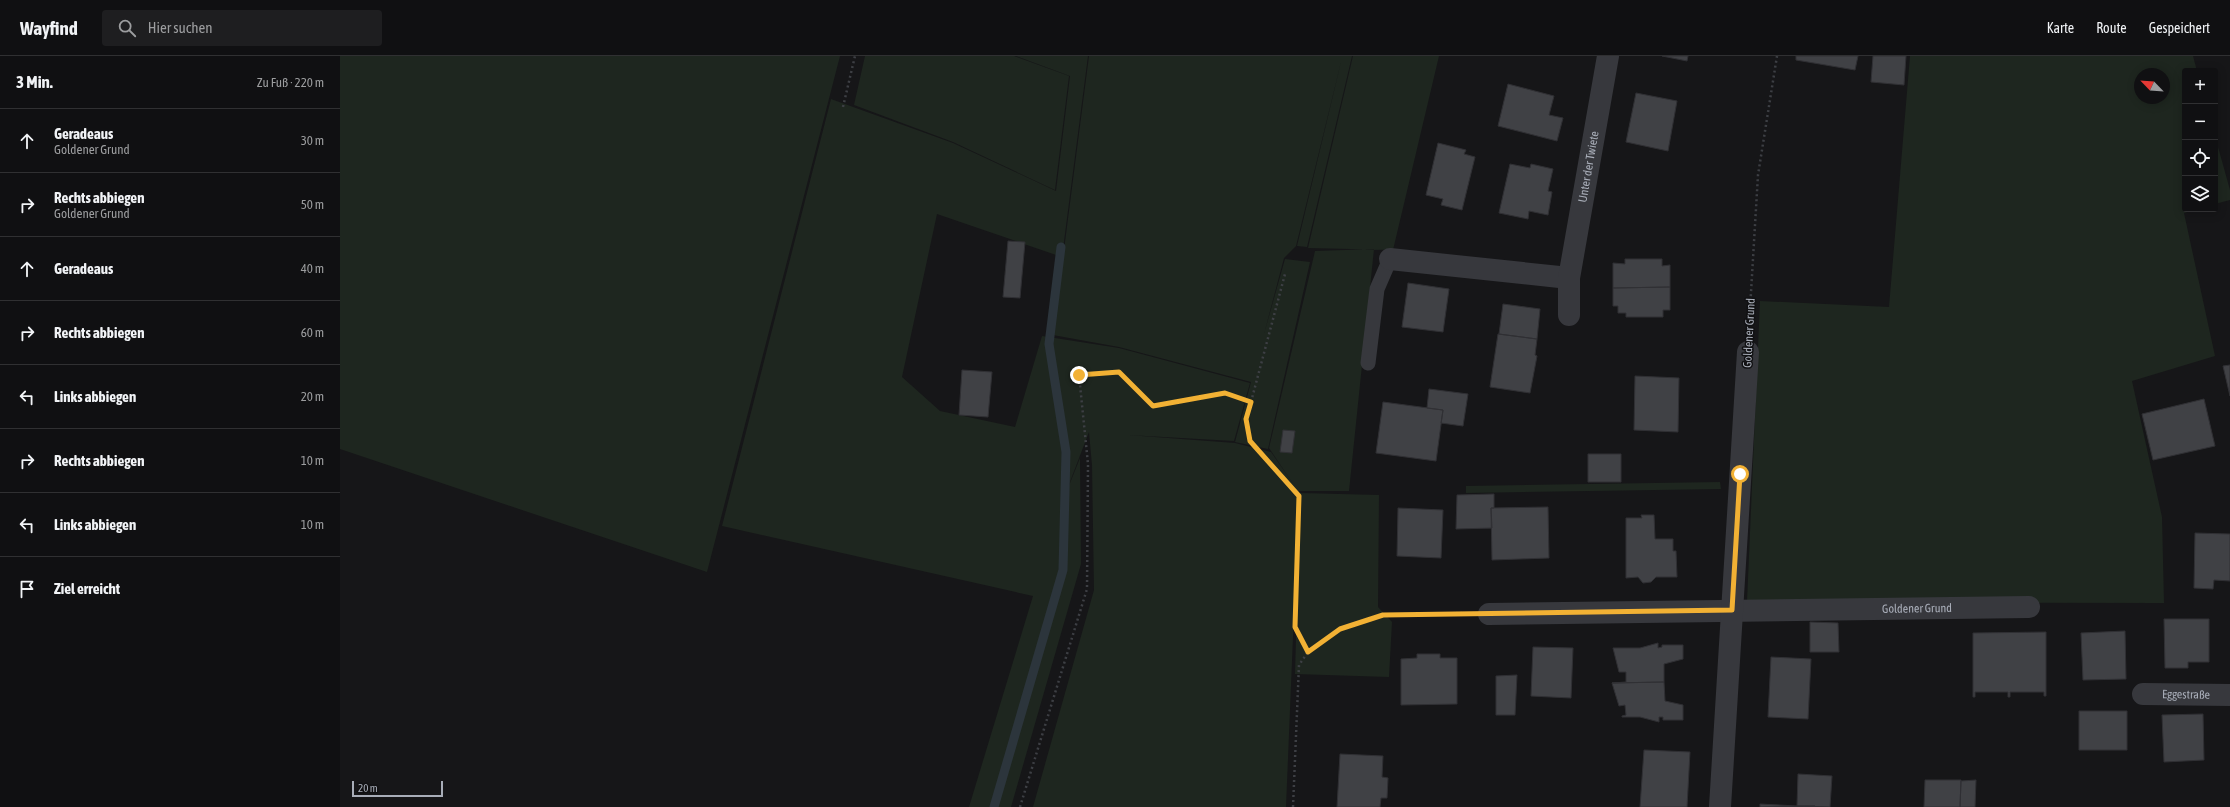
<!DOCTYPE html>
<html lang="de">
<meta charset="utf-8">
<style>
body{margin:0;font-family:"Asap Condensed",sans-serif;background:#1e1e20;color:#f1f3f6}
.controls{position:absolute;right:12px;top:12px;display:grid;overflow:hidden;border-radius:4px;box-shadow:0 2px 10px #0003}
.controls button{width:36px;height:36px;display:grid;place-items:center;padding:0;border:0;border-bottom:1px solid #303032;background:#101012;color:#f1f3f6;font:20px sans-serif}
.compass{position:absolute;left:1794px;top:12px;width:36px;height:36px;border-radius:50%;background:#101012;box-shadow:0 2px 10px #0003;rotate:295deg}
.scale{position:absolute;left:12px;bottom:10px;width:91px;box-sizing:border-box;padding-left:4px;border:2px solid #a8adb8;border-top:0;font-size:11px;line-height:14px;white-space:nowrap;color:#a8adb8;-webkit-text-stroke:3px #111113;paint-order:stroke}
.stop{position:absolute;width:12px;height:12px;margin:-9px;border:3px solid #f2b134;border-radius:50%;background:#fff}
.stop.end{background:#f2b134;border-color:#fff;box-shadow:0 1px 4px #0008}
.list{margin:0;padding:0;list-style:none}
h2{display:flex;justify-content:space-between;align-items:center;height:52px;margin:0;padding:0 16px;font-size:17px}
h2 small{font-size:13px;font-weight:400;color:#9c9d9f}
.list li{display:grid;grid-template-columns:26px 1fr auto;gap:12px;align-items:center;box-sizing:border-box;height:64px;padding:0 16px;border-top:1px solid #303032}
.list b{display:block;font-size:15px;white-space:nowrap}
.list p{margin:0;font-size:13px;white-space:nowrap;color:#9c9d9f}
.list em{font-size:13px;font-style:normal;color:#9c9d9f}
.icon{flex:none;width:22px;height:22px;fill:none;stroke:currentColor;stroke-width:2;stroke-linecap:round;stroke-linejoin:round}
.map{position:relative;flex:none;width:1890px;height:751px;overflow:hidden}
header{display:flex;align-items:center;gap:24px;box-sizing:border-box;height:56px;padding:0 20px;background:#101012;border-bottom:1px solid #303032}
header strong{font-size:19px}
nav{display:flex;gap:22px;margin-inline-start:auto;font-size:14px}
.search{width:280px;height:36px;background:#1e1e20;display:flex;align-items:center;gap:10px;box-sizing:border-box;padding:0 14px;border-radius:4px;color:#9c9d9f;font-size:15px}
main{display:flex}
aside{flex:1;background:#101012}
.map>svg:first-child{display:block}
</style>
<header>
<strong>Wayfind</strong>
<div class="search"><svg class="icon" aria-label="search" viewBox="0 0 24 24"><circle cx="10" cy="10" r="6"/><path d="M15 15l6 6"/></svg>Hier suchen</div>
<nav><a>Karte</a><a>Route</a><a>Gespeichert</a></nav>
</header>
<main>
<aside>
<h2>3 Min.<small>Zu Fuß · 220 m</small></h2>
<ul class="list">
<li><svg class="icon" aria-label="ahead" viewBox="0 0 24 24"><path d="M12 20V5M6 11l6-6 6 6"/></svg><div><b>Geradeaus</b><p>Goldener Grund</p></div><em>30 m</em></li>
<li><svg class="icon" aria-label="right" viewBox="0 0 24 24"><path d="M7 20v-9h11M14 6l5 5-5 5"/></svg><div><b>Rechts abbiegen</b><p>Goldener Grund</p></div><em>50 m</em></li>
<li><svg class="icon" aria-label="ahead" viewBox="0 0 24 24"><path d="M12 20V5M6 11l6-6 6 6"/></svg><div><b>Geradeaus</b></div><em>40 m</em></li>
<li><svg class="icon" aria-label="right" viewBox="0 0 24 24"><path d="M7 20v-9h11M14 6l5 5-5 5"/></svg><div><b>Rechts abbiegen</b></div><em>60 m</em></li>
<li><svg class="icon" aria-label="left" viewBox="0 0 24 24"><path d="M17 20v-9H6M10 6l-5 5 5 5"/></svg><div><b>Links abbiegen</b></div><em>20 m</em></li>
<li><svg class="icon" aria-label="right" viewBox="0 0 24 24"><path d="M7 20v-9h11M14 6l5 5-5 5"/></svg><div><b>Rechts abbiegen</b></div><em>10 m</em></li>
<li><svg class="icon" aria-label="left" viewBox="0 0 24 24"><path d="M17 20v-9H6M10 6l-5 5 5 5"/></svg><div><b>Links abbiegen</b></div><em>10 m</em></li>
<li><svg class="icon" aria-label="arrive" viewBox="0 0 24 24"><path d="M6 21V4h12l-3 4 3 4H6"/></svg><div><b>Ziel erreicht</b></div></li>
</ul>
</aside>
<div class="map">
<svg width="1890" height="751" viewBox="0 0 1890 751">
<rect width="100%" height="100%" fill="#161618"/>
<path fill="#1e261f" fill-rule="evenodd" d="M0,0H500L367,516L0,393Z
M525,0H674L729,20L715,134L613,86L514,49Z
M676,0H748L722,201L597,158L562,321L600,355L675,371L702,280L779,292L910,327L894,385L788,379L895,387L931,396L954,429L929,392L975,195L1034,193L1009,435H959L946,751H693L754,534L752,409L749,376L720,452L740,402L741,508L671,751H629L693,540L382,470L491,43L613,87L716,135L730,20Z
M749,0H1012L967,191L957,190L1002,2L956,190L944,202L924,278L945,203L970,206L928,393L895,386L911,326L779,291L713,279Z
M1013,0H1099L1053,194L968,192Z
M1570,0H1853L1857,15H1845V153H1857L1844,157L1875,300L1792,325L1822,461L1824,547L1407,546L1420,245L1549,251ZM1800,18H1824V42H1800Z
M1875,80L1890,134V144L1875,148Z
M1380,426L1381,433L1126,437V430Z
M960,437L1039,439L1038,551L1052,566L1049,621L955,618Z"/>
<g fill="none" stroke-linecap="round" stroke-linejoin="round">
<path stroke="#2c353c" stroke-width="9" d="M654,751L723,514L726,396L709,288L721,191"/>
</g>
<path fill="#404145" stroke="#303034" d="M1322,0H1348L1347,5Z
M1456,0H1518L1515,14L1456,4Z
M1533,0H1566L1564,29L1531,26Z
M1168,28L1214,40L1209,59L1223,62L1217,85L1158,70Z
M1296,37L1337,45L1328,95L1286,86Z
M1098,87L1126,94L1124,98L1135,101L1122,154L1101,149L1103,143L1086,139Z
M1170,108L1190,112L1191,108L1213,113L1208,135L1212,136L1208,159L1189,155L1188,163L1159,157Z
M668,185L685,186L680,242L663,241Z
M1285,203H1322V210L1330,209V231L1273,232V207L1285,208Z
M1068,227L1109,233L1103,276L1062,271Z
M1330,231V254H1323V261H1286V257H1278V250H1273V232Z
M1163,248L1200,253L1197,283L1159,278Z
M1158,278L1197,283L1195,299L1197,300L1190,337L1150,331Z
M1890,309V340L1883,310Z
M622,314L652,316L648,361L619,359Z
M1295,320L1339,322L1338,376L1294,374Z
M1089,333L1128,338L1123,370L1101,367L1103,354L1087,352Z
M1864,343L1875,390L1813,404L1802,358Z
M1043,346L1103,354L1096,405L1036,397Z
M943,374L955,375L952,397L940,396Z
M1248,398H1281V426H1248Z
M1154,438V452H1151L1152,472L1116,473L1117,439Z
M1208,451L1209,502L1152,504L1151,452Z
M1058,452L1103,454L1101,502L1057,500Z
M1301,459H1314L1315,483H1333V495H1336L1337,521H1316L1311,526L1303,527L1298,521L1286,522V462H1302Z
M1855,477L1890,478V525L1874,524L1873,533L1854,532Z
M1824,563H1869V606H1848V612H1825Z
M1470,566L1498,567L1499,596H1470Z
M1785,575L1786,623L1743,624L1741,577Z
M1706,576V640H1704V636H1670V641H1668V636H1635V641H1633V577Z
M1318,587V592L1322,591V589H1343V603L1324,608V626L1272,627L1286,626V616H1279L1273,592H1300Z
M1193,591L1233,592L1231,642L1191,640Z
M1077,598H1100V602H1117V648L1061,649V603L1077,602Z
M1431,601L1471,603L1468,663L1428,661Z
M1177,619L1175,659H1156V620Z
M1324,626L1325,645L1343,649V664H1323V661H1319V666L1300,661H1282V660L1286,659L1285,649L1279,650L1272,627Z
M1739,655H1787V694H1739Z
M1863,658L1864,704L1824,706L1822,659Z
M1304,694L1350,696L1347,751H1300Z
M1000,698L1043,700L1042,721L1048,722L1047,742H1041L1040,751H997Z
M1458,718L1492,720L1490,751L1457,750Z
M1585,724H1621L1620,751H1584Z
M1636,724L1635,751H1620L1621,725Z
M1420,748L1457,750H1475L1420,751Z"/>
<g fill="none" stroke-linecap="round" stroke-linejoin="round">
<path stroke="#3d3f44" stroke-width="2.5" stroke-dasharray="2 3" stroke-linecap="butt" d="M503,51L515,0
M1409,270L1418,119L1437,0
M911,346L945,218
M680,751L747,533L748,408L739,319L779,316L813,350L885,337L911,346L906,363L910,385L959,440L955,571L968,596
M953,751L959,609L968,596L1000,573L1043,559L1122,557"/>
<path stroke="#37383d" stroke-width="15" d="M1028,307L1037,233L1050,203"/>
<g stroke="#37383d" stroke-width="22">
<path d="M1050,203L1229,222"/>
<path id="s1" d="M1229,259V222L1268,0"/>
<path id="s2" d="M1149,558L1689,551"/>
<path id="s3" d="M1803,638L1890,639"/>
<path d="M1380,751L1408,296"/>
</g>
</g>
<g fill="none" stroke-linecap="round" stroke-linejoin="round">
<path stroke="#f2b134" stroke-width="5" d="M739,319L779,316L813,350L885,337L911,346L906,363L910,385L959,440L955,571L968,596L1000,573L1043,559L1392,554L1400,418"/>
</g>
<g text-anchor="middle" dominant-baseline="central" stroke-width="3" stroke-linejoin="round" paint-order="stroke">
<g font-size="12" fill="#a8adb8" stroke="#111113">
<text stroke="none"><textPath href="#s1" startOffset="150">Unter der Twiete</textPath></text>
<text transform="translate(1409 277) rotate(-87)">Goldener Grund</text>
<text stroke="none"><textPath href="#s2" startOffset="428">Goldener Grund</textPath></text>
<text stroke="none"><textPath href="#s3" startOffset="43">Eggestraße</textPath></text>
</g>
</g>
</svg>
<div class="controls">
<button>+</button>
<button>−</button>
<button><svg class="icon" aria-label="locate" viewBox="0 0 24 24"><circle cx="12" cy="12" r="6"/><path d="M12 2v4M12 18v4M2 12h4M18 12h4"/></svg></button>
<button><svg class="icon" aria-label="layers" viewBox="0 0 24 24"><path d="M12 4l9 5-9 5-9-5zM3 14l9 5 9-5"/></svg></button>
</div>
<svg class="compass" viewBox="-18 -18 36 36"><path d="M0-13l5 13h-10z" fill="#e53935"/><path d="M0 13l5-13h-10z" fill="#9c9d9f"/></svg>
<div class="scale">20 m</div>
<div class="stop" style="left:1400px;top:418px"></div>
<div class="stop end" style="left:739px;top:319px"></div>
</div>
</main>
